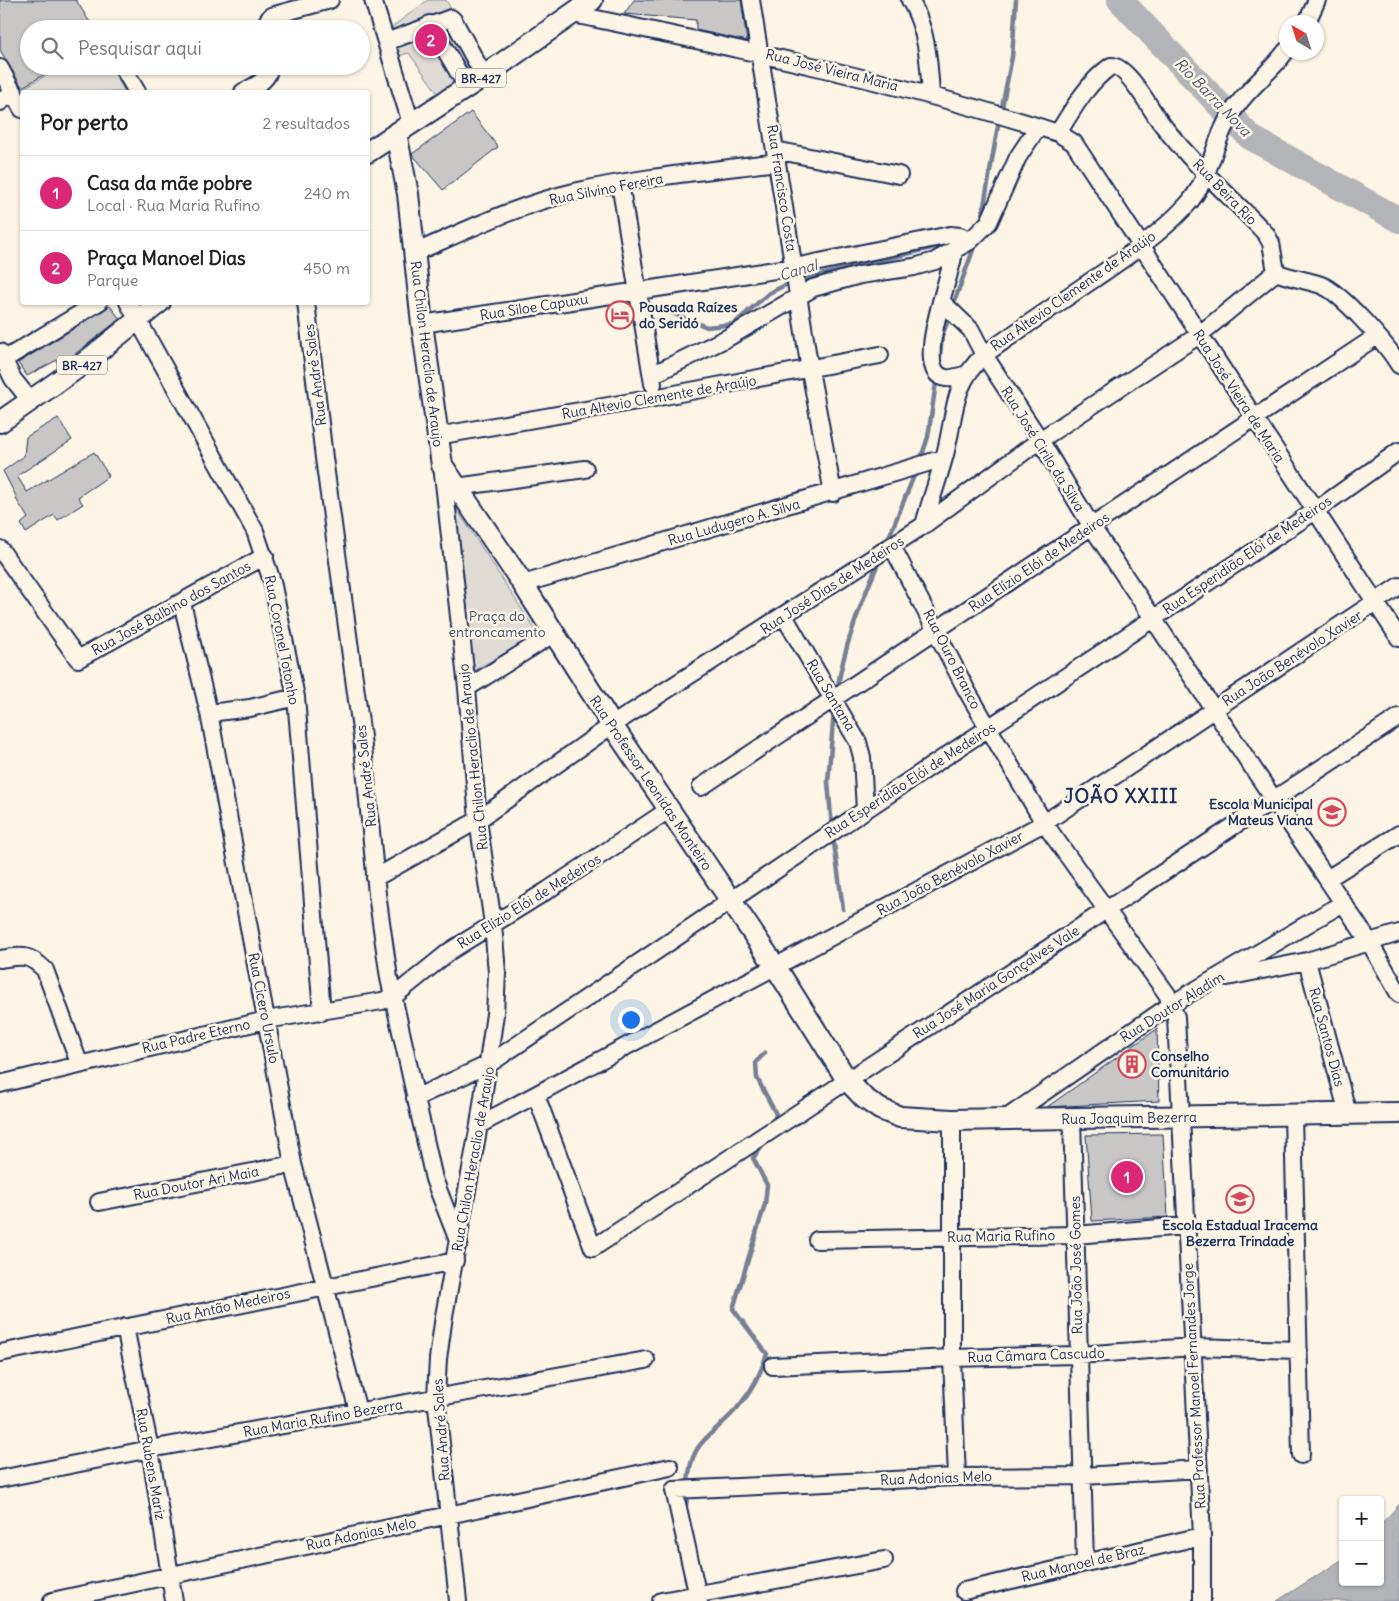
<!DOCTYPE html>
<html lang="pt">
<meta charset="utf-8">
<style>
body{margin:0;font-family:Delius,sans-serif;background:#f2f2f2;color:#202124}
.controls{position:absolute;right:15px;bottom:15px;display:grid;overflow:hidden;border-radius:5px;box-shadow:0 1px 4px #0004}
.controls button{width:45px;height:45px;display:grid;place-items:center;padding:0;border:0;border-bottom:1px solid #e0e0e0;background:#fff;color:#202124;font:25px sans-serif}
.compass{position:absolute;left:1279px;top:15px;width:45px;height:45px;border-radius:50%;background:#fff;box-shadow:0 1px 4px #0004;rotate:321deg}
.you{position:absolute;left:630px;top:1019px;width:18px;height:18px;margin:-12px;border:4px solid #fff;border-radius:50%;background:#1a73e8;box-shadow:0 0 0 8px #1a73e833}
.badge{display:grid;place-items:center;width:32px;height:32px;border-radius:50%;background:#db2777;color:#fff;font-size:16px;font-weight:700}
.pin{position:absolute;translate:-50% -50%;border:2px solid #fff;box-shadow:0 1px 5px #0006}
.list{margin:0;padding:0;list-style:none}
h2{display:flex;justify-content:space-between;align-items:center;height:65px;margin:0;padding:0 20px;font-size:21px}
h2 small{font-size:16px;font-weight:400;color:#757577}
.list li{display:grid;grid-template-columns:32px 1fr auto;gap:15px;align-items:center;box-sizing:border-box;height:75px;padding:0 20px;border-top:1px solid #e0e0e0}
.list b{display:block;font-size:19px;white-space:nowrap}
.list p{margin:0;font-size:16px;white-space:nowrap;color:#757577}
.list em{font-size:16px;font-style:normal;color:#757577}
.icon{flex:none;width:28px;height:28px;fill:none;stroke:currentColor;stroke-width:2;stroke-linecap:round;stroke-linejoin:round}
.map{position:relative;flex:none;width:1399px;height:1601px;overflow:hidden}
.search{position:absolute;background:#fff;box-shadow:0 1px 4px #0004;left:20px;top:20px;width:350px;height:55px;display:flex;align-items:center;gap:12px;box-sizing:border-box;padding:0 18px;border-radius:28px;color:#757577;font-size:19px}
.panel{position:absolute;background:#fff;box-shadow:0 1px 4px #0004;left:20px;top:90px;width:350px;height:215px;border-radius:5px}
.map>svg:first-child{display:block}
</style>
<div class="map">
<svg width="1399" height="1601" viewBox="0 0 1399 1601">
<rect width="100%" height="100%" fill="#fcf5e5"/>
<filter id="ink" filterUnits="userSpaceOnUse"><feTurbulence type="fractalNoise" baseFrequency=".02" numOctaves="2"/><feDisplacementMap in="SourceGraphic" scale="10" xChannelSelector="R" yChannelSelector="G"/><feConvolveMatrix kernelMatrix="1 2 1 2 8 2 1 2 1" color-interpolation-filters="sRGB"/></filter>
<g filter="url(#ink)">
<path fill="#dfdbd4" stroke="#7d8599" d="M428,0H446L484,66L441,98L409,53L395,57L392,27Z
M64,66H110L125,92H27L25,87Z
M454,505L538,634L472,672Z"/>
<path fill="#b2b4b8" stroke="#767f94" d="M1399,1505V1601H1277L1343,1559V1582H1380V1525Z"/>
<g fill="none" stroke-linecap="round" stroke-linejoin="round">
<path stroke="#767f94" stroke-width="4.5" d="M1001,112L1012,57L1016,0
M981,223L999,120
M800,280L952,243
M644,302L707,327L734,324L769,293L792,282
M952,308L976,242
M940,356L942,336L950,315
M920,461L928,437L937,376
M887,542L916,471
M837,691C844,646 861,603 879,561
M832,828L828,782L834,711
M833,836L843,909
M765,1053L756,1062L757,1078L776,1114L773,1124
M688,1486C689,1436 716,1437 742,1402C754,1388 761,1372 767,1354L733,1309L765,1204L767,1185L753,1158L765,1143
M685,1511L688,1494"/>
<path stroke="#b2b4b8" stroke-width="26" d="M1120,0L1250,137L1399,220"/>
</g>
<path fill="#c8c7c6" stroke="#1b2f5e" d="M0,0H76L94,29H29V66H60L22,87L0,50Z
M634,0H741L747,41L696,30V20L624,14Z
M471,112L498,147L443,190L412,154Z
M110,306L120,319L62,364L57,360L27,376L18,363Z
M58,418L72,440L17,476L27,492L94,452L109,476L78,497L83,504L58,520L54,515L26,533L21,524L28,518L16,499L17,498L3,471L24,456L26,437Z
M1157,1029L1159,1101L1047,1107Z
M1163,1134L1168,1217L1092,1221L1086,1135Z"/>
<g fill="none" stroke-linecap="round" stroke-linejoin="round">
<g stroke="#1b2f5e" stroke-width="20">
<path id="minor" d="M373,0L411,123
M751,0L810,370L833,493
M910,0C927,29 929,62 931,95
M573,14C736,48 899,82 1058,133L1074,143L1399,638
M1307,22L1317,0
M430,24L467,87
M265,29L266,23L271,16L330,0
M386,42L451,18L454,21L484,76
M122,66L137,92
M0,68L22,109
M243,92C254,86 270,81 269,66
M0,102L14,92
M1058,133C1073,109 1087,83 1111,66C1126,65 1148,104 1156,116C1187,160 1230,195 1266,234L1271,243L1276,272C1290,278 1306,280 1321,285C1341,292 1388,346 1399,365
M775,150L899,175
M620,183L653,384
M954,251C953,273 910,373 946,378C951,379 959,376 965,375
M414,253C467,230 518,205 574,192C640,177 709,171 777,162
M128,302L255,531L272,581L296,697L322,1012
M306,302L324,458L362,737L377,894L389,978L434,1179L459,1243
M942,302L971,330L984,355L1040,440L1092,527L1327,879L1370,943L1399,994
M422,324L795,267L950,235L960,236L970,241
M0,352L13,379L30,400
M0,362L99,302
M652,375L729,337L813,288L860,275L914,267L935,261L970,241L989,222L1018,157L1038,127
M437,436L654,398L880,355
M442,465L467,688L478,820L493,924L497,973L495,1014L479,1125L444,1316L438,1359L436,1397L458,1601
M457,487L585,469
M924,525C930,502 938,480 944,458C956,417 950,386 984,355C1020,329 1057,304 1094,279C1126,257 1159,235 1186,206C1211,180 1213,140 1233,111C1248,88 1270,73 1286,51
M892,546L967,691L1044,823L1167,994L1176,1017L1202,1536V1601
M0,549L78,659L265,556
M523,584L944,458
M182,603L209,713L293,1164L358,1411
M784,616L858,742L862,757L865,810
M467,688L553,634
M209,713L250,708L296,697
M701,787L1377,336
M375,878L478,820L612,725L924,525L1040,440L1199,335L1276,272
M1327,879L1399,834
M0,959C22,956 28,953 45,970L79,1063
M1307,961L1348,1114
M1227,977L1307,961L1399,933
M0,1084L266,1020L382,1001L393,997L450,951L548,890L670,809
M536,1095L593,1248L1399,717
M415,1098L489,1064L865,810L1315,511L1399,451
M1293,1115L1301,1455
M1072,1118L1085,1562
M1005,1119L1172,1004L1343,903
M952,1120V1358L957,1477
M479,1125L1044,823L1399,586
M99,1202L293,1164
M817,1240L1075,1235L1185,1226
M125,1327L150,1449L174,1601
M0,1353L455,1261
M773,1366L952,1358L1078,1355L1193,1347L1299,1350
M0,1479L150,1449L646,1360
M964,1591L1202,1536
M52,1601L670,1467
M661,1601L884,1560
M699,1601L674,1490L957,1477L1083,1476L1199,1469"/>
</g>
<g stroke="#1b2f5e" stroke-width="24">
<path id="major" d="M396,133L408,194L422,324L442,465L523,584L612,725L775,966L847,1080L864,1098L880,1109L900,1117L952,1120L1399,1113
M368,152L484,76L592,0
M0,422L80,366L160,302"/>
</g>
<use href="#minor" stroke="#fcf5e5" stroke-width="16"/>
<use href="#major" stroke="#fcf5e5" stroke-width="20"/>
</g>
</g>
<defs>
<g id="hotel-ring" transform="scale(1.4375)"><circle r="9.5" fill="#fcf5e5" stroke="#d1495b" stroke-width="1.5"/><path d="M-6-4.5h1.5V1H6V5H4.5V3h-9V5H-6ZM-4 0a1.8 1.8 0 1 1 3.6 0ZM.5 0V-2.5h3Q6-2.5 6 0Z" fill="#d1495b"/></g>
<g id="university-ring" transform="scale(1.4375)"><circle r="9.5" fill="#fcf5e5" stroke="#d1495b" stroke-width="1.5"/><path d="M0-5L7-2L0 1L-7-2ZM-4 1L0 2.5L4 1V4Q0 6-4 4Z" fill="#d1495b"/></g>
<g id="building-ring" transform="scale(1.4375)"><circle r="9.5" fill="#fcf5e5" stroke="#d1495b" stroke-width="1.5"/><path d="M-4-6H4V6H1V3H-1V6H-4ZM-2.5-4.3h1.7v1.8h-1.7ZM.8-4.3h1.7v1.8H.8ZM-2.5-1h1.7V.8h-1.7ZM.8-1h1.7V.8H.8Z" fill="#d1495b"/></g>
</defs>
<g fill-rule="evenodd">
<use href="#hotel-ring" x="620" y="315"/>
<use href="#university-ring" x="1332" y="812"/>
<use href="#building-ring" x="1132" y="1064"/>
<use href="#university-ring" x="1240" y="1199"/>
</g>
<g text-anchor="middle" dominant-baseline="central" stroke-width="5" stroke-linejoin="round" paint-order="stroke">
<g fill="#fcf5e5" stroke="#5e6a86" stroke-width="1">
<rect x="456" y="68.5" width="50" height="19" rx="4"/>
<rect x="57" y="355.5" width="50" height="19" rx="4"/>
</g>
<g font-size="12" font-weight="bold" fill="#1b2f5e">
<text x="481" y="78">BR-427</text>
<text x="82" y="365">BR-427</text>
</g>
<g font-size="14" fill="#1b2f5e" stroke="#fcf5e5">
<text transform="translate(832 70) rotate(14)">Rua José Vieira Maria</text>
<text transform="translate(782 188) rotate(81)">Rua Francisco Costa</text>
<text transform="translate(606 189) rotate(-11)">Rua Silvino Fereira</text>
<text transform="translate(1225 192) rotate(46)">Rua Beira Rio</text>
<text transform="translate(1073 291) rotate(-35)">Rua Altevio Clemente de Araújo</text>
<text transform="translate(534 307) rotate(-9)">Rua Siloe Capuxu</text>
<text transform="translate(427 354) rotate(83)">Rua Chilon Heraclio de Araujo</text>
<text transform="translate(315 375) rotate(-97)">Rua André Sales</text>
<text transform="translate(1239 396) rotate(57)">Rua José Vieira de Maria</text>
<text transform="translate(659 397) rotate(-10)">Rua Altevio Clemente de Araújo</text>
<text transform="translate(1043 449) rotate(58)">Rua José Cirilo da Silva</text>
<text transform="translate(734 522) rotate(-16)">Rua Ludugero A. Silva</text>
<text transform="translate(1247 555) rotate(-34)">Rua Esperidião Elói de Medeiros</text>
<text transform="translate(1039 562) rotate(-34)">Rua Elízio Elói de Medeiros</text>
<text transform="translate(832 585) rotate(-33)">Rua José Dias de Medeiros</text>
<text transform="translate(171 608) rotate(-29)">Rua José Balbino dos Santos</text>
<text transform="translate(282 640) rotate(79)">Rua Coronel Totonho</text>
<text transform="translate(1292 658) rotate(-33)">Rua João Benévolo Xavier</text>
<text transform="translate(952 659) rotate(63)">Rua Ouro Branco</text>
<text transform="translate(831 695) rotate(59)">Rua Santana</text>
<text transform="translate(473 757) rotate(-96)">Rua Chilon Heraclio de Araujo</text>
<text transform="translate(366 776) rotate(-96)">Rua André Sales</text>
<text transform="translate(910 780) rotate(-33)">Rua Esperidião Elói de Medeiros</text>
<text transform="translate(651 783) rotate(56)">Rua Professor Leonidas Monteiro</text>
<text transform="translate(950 873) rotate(-28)">Rua João Benévolo Xavier</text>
<text transform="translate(529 901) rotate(-32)">Rua Elízio Elói de Medeiros</text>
<text transform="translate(996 982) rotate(-33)">Rua José Maria Gonçalves Vale</text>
<text transform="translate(1172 1007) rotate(-32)">Rua Doutor Aladim</text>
<text transform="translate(264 1008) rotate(79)">Rua Cícero Ursulo</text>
<text transform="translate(196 1036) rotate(-13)">Rua Padre Eterno</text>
<text transform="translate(1327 1037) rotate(75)">Rua Santos Dias</text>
<text transform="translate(1129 1118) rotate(-1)">Rua Joaquim Bezerra</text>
<text transform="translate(473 1159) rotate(-80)">Rua Chilon Heraclio de Araujo</text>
<text transform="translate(196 1183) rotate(-11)">Rua Doutor Ari Maia</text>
<text transform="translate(1001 1236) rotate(-1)">Rua Maria Rufino</text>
<text transform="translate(1076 1265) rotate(-91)">Rua João José Gomes</text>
<text transform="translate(228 1306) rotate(-12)">Rua Antão Medeiros</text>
<text transform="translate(1036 1355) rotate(-2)">Rua Câmara Cascudo</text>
<text transform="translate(1194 1386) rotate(-93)">Rua Professor Manoel Fernandes Jorge</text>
<text transform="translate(323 1418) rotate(-10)">Rua Maria Rufino Bezerra</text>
<text transform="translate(441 1430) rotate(-94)">Rua André Sales</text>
<text transform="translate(151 1464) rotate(80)">Rua Rubens Mariz</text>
<text transform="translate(936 1478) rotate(-2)">Rua Adonias Melo</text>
<text transform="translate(361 1534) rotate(-12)">Rua Adonias Melo</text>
<text transform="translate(1083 1563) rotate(-13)">Rua Manoel de Braz</text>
</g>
<g font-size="14" font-weight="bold" fill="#1b2f5e" stroke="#fcf5e5" text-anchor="start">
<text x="639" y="307">Pousada Raízes<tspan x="639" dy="16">do Seridó</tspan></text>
<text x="1313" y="804" text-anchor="end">Escola Municipal<tspan x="1313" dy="16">Mateus Viana</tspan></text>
<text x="1151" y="1056">Conselho<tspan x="1151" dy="16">Comunitário</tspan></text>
<text x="1240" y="1225" text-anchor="middle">Escola Estadual Iracema<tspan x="1240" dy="16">Bezerra Trindade</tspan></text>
</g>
<g font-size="14" fill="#425176" stroke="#fcf5e5">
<text x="497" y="616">Praça do<tspan x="497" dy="16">entroncamento</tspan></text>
</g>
<g font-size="15" font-style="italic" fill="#485779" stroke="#fcf5e5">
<text transform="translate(1213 97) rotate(46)">Rio Barra Nova</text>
<text transform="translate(798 270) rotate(-17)">Canal</text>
</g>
<g font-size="19" font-weight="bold" letter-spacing="1" fill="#1b2f5e" stroke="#fcf5e5">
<text x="1121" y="796">JOÃO XXIII</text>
</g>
</g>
</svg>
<div class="controls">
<button>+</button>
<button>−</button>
</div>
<svg class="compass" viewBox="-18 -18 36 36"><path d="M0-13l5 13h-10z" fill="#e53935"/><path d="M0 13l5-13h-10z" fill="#757577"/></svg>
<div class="you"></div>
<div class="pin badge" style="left:1127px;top:1177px">1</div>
<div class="pin badge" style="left:431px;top:40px">2</div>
<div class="search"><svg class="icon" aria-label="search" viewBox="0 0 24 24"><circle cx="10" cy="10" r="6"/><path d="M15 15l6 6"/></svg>Pesquisar aqui</div>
<section class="panel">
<h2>Por perto<small>2 resultados</small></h2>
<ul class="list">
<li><span class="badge">1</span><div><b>Casa da mãe pobre</b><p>Local · Rua Maria Rufino</p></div><em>240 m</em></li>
<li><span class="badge">2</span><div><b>Praça Manoel Dias</b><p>Parque</p></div><em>450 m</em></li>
</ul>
</section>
</div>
